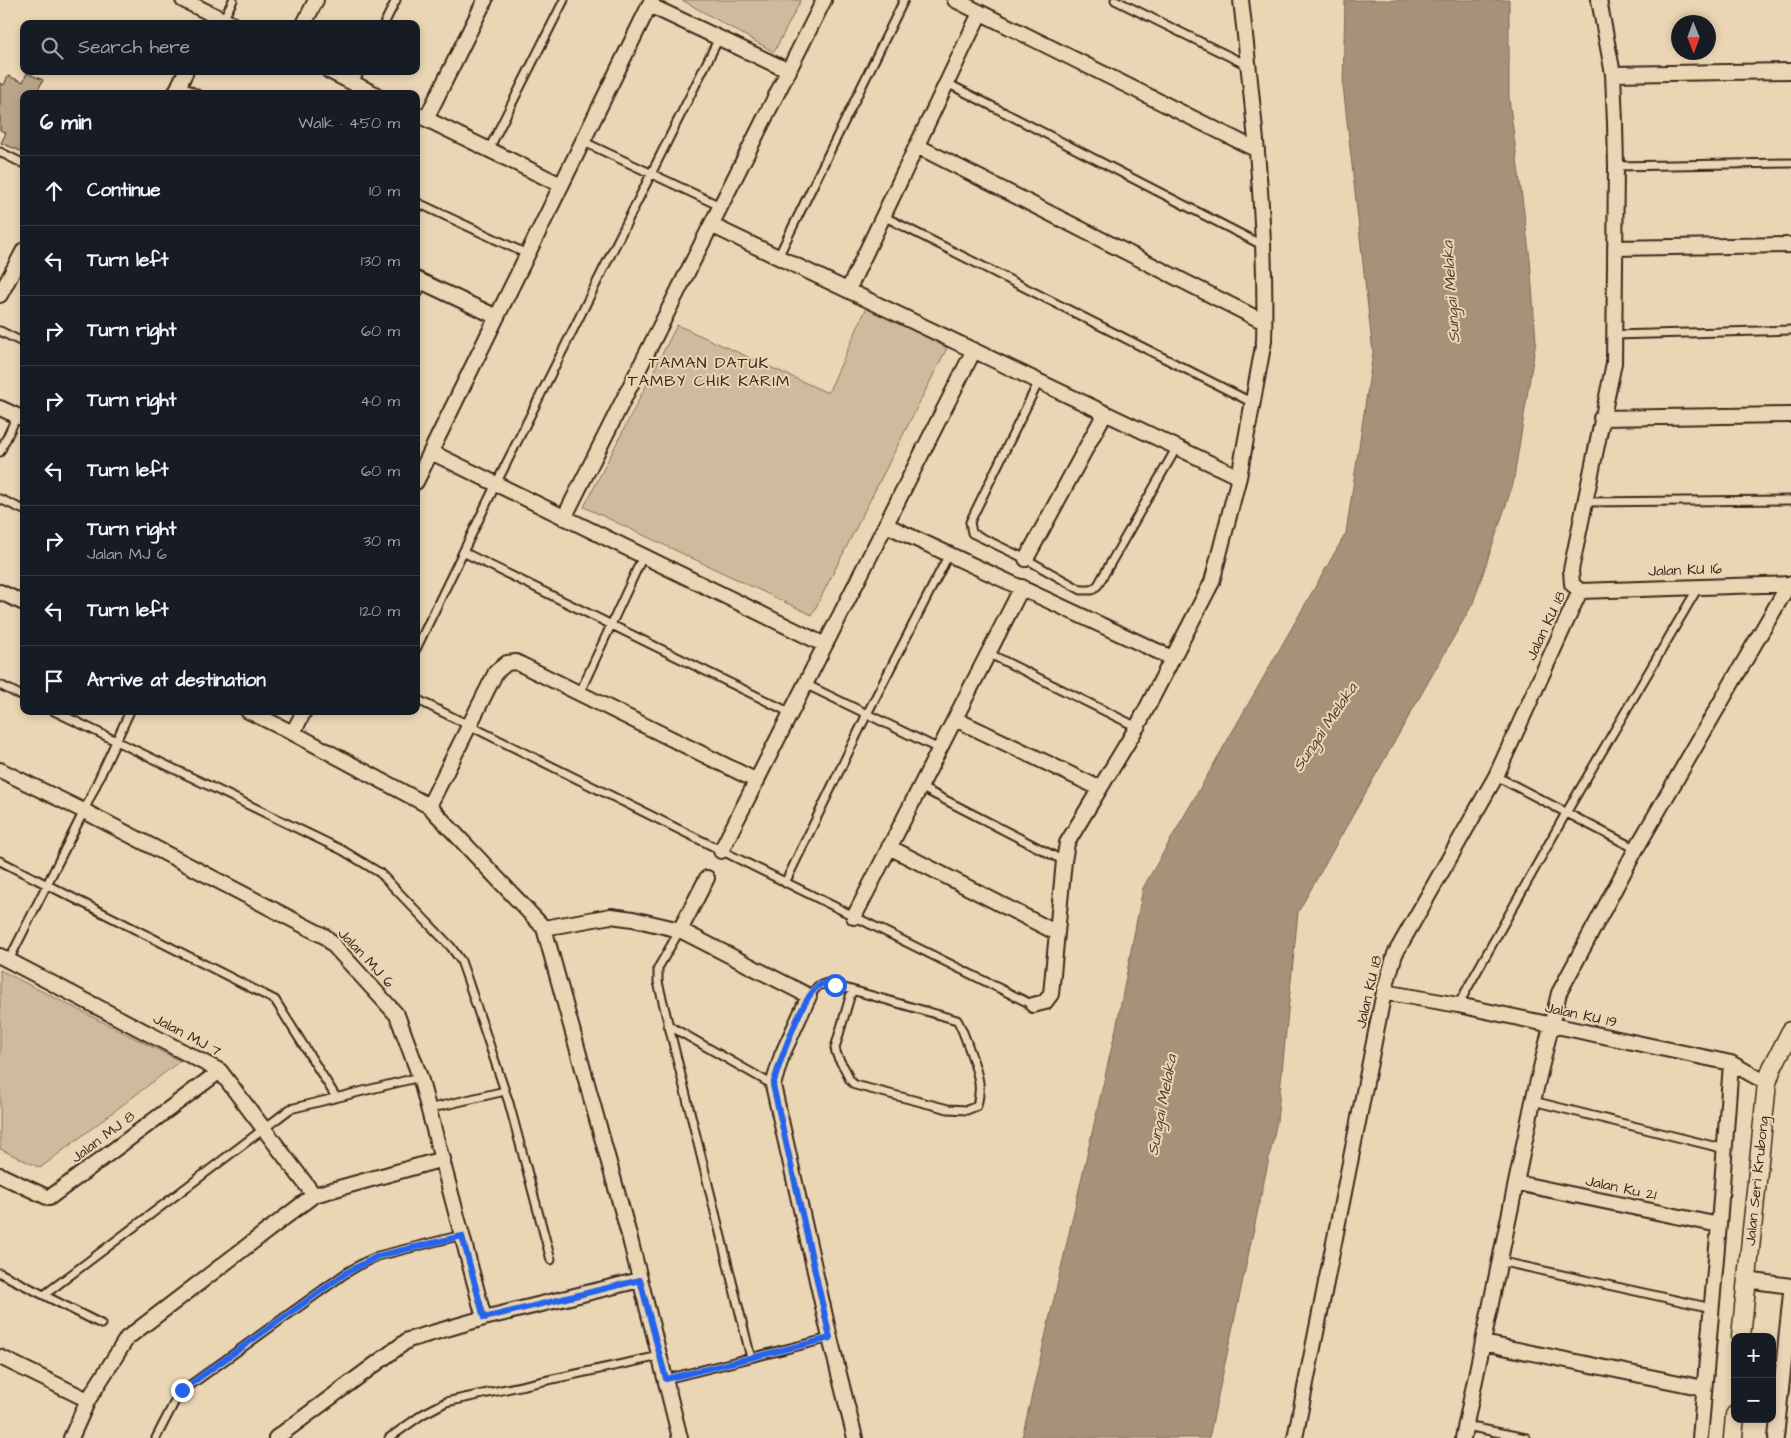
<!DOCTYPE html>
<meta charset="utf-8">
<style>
body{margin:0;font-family:"Architects Daughter",sans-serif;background:#242831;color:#f1f3f6}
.controls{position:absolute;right:15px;bottom:15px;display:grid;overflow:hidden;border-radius:10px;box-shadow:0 2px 8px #0003}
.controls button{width:45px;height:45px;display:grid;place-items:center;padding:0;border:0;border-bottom:1px solid #363941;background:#171b24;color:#f1f3f6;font:25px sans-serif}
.compass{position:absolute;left:1671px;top:15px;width:45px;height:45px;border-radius:50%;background:#171b24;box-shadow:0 2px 8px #0003;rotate:179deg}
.stop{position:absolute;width:15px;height:15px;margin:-11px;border:4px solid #2563eb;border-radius:50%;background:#fff}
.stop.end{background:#2563eb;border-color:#fff;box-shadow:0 1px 5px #0008}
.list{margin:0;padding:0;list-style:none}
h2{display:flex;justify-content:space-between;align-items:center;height:65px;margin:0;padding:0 20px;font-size:21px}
h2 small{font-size:16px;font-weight:400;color:#9ea1a6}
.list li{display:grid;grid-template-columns:32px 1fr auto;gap:15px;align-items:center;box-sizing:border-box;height:70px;padding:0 20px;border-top:1px solid #363941}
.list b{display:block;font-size:19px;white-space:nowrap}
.list p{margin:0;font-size:16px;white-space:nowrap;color:#9ea1a6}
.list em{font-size:16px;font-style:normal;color:#9ea1a6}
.icon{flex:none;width:28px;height:28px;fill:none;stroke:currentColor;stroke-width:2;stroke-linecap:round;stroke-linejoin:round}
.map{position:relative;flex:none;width:1791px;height:1438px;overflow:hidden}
.search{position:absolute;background:#171b24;box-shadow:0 2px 8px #0003;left:20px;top:20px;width:400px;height:55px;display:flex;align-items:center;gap:12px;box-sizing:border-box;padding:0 18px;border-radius:10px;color:#9ea1a6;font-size:19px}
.panel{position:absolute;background:#171b24;box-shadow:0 2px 8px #0003;left:20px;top:90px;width:400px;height:625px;border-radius:10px}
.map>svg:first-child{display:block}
</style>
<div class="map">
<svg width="1791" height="1438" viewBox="0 0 1791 1438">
<rect width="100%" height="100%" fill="#ead6b4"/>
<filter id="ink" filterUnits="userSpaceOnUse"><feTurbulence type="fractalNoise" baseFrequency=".02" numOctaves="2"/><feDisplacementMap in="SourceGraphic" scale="10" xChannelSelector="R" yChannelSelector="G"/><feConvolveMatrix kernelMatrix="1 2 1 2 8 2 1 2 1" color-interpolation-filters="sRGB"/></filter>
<g filter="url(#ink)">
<path fill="#ceba9c" stroke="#84725d" d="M682,0H801L774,52Z
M867,307L947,348L812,615L584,507L677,325L828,393Z
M0,970L180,1061L40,1168L0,1149Z"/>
<path fill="#a69279" stroke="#7b6855" d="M1345,0H1509V98L1530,259L1536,341L1513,484L1473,603L1298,912L1277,1121L1209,1438H1022L1117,1024L1143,888L1346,533L1373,353L1343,85Z"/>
<path fill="#b9a68a" stroke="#3b2a1e" d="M27,73L43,80L36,94H24L23,152L1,143L6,133L0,130V83L4,85L8,76L23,82Z"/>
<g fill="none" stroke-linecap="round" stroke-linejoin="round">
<g stroke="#3b2a1e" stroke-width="11">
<path id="service" d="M1115,0L1249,66
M223,20L233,0
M384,24L396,0
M354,83L360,71
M947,83L1262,245
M179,85L197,94
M582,141L720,206
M489,149L564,0
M0,152L24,164
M1616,166L1791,163
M416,202L527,254
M883,216L1253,403
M778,257L904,0
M416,297L423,282
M0,331L24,343
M1614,335L1791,330
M1039,381L970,522L972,533L1026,559L1081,590H1092L1098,585L1177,447
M0,452L17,416
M0,499L24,510
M1585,502L1791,500
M463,552L791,713
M416,649L496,484L719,38
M988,653L1137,727
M805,684L939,749
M0,685L24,697
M580,692L643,556
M416,699L1033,1005
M54,711L342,850L380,873L451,947L461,961L467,978L509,1103L551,1260
M1496,776L1636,849
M920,787L1064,861
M0,861L275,1000L336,1097
M785,883L867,714L949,554
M680,930L658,968V982L751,1358
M9,960L84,811L130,711
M809,996L818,986L827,983L957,1020C963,1029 978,1072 979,1083C980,1091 979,1098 977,1106L967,1110L948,1109L855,1085C848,1079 849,1078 846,1071C841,1061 837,1060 835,1048L852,990
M1458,1005L1566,813L1699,586
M668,1025L773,1085
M1533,1101L1725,1149
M428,1109L505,1091
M1499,1261L1712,1308
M0,1273L101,1324
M44,1295L290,1109L420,1077
M666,1379L830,1338
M1466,1426L1526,1438
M156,1438L175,1401L182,1391L346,1273L363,1263L378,1256L462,1235
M389,1438L423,1414L446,1402L660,1356"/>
</g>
<g stroke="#3b2a1e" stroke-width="18">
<path id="minor" d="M183,0L232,24
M955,0L1257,150
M649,5L789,71
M304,24L316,0
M329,71L375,94
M1613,74L1791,71
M175,94L186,71
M416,114L561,185
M426,119L485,0
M917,146L1264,322
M711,225L1239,477
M1615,248L1791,245
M416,279L497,317
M848,290L980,13
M0,295L24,250
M0,408L24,419
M1601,418L1791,415
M431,452L825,645
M416,482L652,0
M564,518L824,0
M886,525L1172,658
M1026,559L1105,413
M1580,591L1572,584L1571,570L1614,363L1616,166L1615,123L1613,74L1599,0
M1580,591L1791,584
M0,592L24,603
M248,711L293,733L429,806L544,928L629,1235L680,1438
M955,719L1099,788
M293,733L304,711
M0,770L84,811L326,937L397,1015L420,1077L484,1318
M429,806L496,672L507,663L516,662L757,781
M889,847L1057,933
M721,851L974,350
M854,917L1022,587
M544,928L611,916L633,919L680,930L809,996L782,1055L773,1085L830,1338L855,1438
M680,930L707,878
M0,956L220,1071L314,1195
M1384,992L1458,1005L1731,1063L1767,1083
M1033,1005L1045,1002L1051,994L1064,861L1067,843L1137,727L1212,582L1239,477L1264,341C1267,227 1254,113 1241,0
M0,1175L49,1198L220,1071
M1517,1183L1719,1225
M1746,1280L1791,1286
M1483,1343L1704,1388
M0,1357L88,1400
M71,1438L88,1400L127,1338L314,1195L443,1159
M276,1438L408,1340L484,1318L640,1280
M1295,1438L1384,992L1395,954L1496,776L1580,591
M1463,1438L1533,1101L1559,993L1636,849L1789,584
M1700,1438L1719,1225L1731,1063
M1776,1438L1791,1293"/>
</g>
<g stroke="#3b2a1e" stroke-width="21">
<path id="tertiary" d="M1741,1337L1767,1083L1772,1068L1791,1031
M1733,1438L1735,1415"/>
</g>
<use href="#service" stroke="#ead6b4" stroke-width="7"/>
<use href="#minor" stroke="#ead6b4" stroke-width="14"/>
<use href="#tertiary" stroke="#ead6b4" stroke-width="18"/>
</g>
</g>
<g fill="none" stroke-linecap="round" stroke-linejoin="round" filter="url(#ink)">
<path stroke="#2563eb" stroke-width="6" d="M182,1390L346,1273L378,1256L462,1236L484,1318L640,1280L666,1379L830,1338L773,1085C779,1064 801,1000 817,987C823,982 828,983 835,985"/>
</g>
<g text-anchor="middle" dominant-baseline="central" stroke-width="4" stroke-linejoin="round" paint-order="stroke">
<g font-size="15" fill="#3b2a1e" stroke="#ead6b4">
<text transform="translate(1685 570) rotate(-2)">Jalan KU 16</text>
<text transform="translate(1546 626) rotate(-65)">Jalan KU 18</text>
<text transform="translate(366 958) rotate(47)">Jalan MJ 6</text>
<text transform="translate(1369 992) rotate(-77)">Jalan KU 18</text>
<text transform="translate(1581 1015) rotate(12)">Jalan KU 19</text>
<text transform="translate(187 1035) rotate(28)">Jalan MJ 7</text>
<text transform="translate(103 1137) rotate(-37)">Jalan MJ 8</text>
<text transform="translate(1757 1181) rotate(-84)">Jalan Seri Krubong</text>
<text transform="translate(1621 1188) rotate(12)">Jalan Ku 21</text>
</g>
<g font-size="16" font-style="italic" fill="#503f30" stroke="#ead6b4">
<text transform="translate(1451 292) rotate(-94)">Sungai Melaka</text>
<text transform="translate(1325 727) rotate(-56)">Sungai Melaka</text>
<text transform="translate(1162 1105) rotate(-79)">Sungai Melaka</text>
</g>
<g font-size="16" letter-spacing="1" fill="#3b2a1e" stroke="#ead6b4">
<text x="709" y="363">TAMAN DATUK<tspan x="709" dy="18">TAMBY CHIK KARIM</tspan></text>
</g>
</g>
</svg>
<div class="controls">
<button>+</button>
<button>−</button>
</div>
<svg class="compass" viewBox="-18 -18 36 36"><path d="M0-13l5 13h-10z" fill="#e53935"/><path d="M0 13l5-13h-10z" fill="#9ea1a6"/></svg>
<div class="stop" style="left:835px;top:985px"></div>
<div class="stop end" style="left:182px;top:1390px"></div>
<div class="search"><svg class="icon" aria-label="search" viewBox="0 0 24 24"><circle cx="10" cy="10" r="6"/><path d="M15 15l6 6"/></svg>Search here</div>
<section class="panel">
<h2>6 min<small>Walk · 450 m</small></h2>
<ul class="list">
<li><svg class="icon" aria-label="ahead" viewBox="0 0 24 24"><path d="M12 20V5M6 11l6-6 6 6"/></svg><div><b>Continue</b></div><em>10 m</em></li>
<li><svg class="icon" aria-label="left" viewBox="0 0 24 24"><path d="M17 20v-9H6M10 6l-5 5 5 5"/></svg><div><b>Turn left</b></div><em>130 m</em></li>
<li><svg class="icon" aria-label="right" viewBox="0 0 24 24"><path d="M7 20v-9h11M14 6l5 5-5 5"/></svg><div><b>Turn right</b></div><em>60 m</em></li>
<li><svg class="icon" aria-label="right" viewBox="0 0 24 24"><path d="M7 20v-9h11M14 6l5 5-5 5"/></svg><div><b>Turn right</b></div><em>40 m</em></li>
<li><svg class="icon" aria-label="left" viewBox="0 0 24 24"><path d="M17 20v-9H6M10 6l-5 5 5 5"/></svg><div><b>Turn left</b></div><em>60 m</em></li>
<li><svg class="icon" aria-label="right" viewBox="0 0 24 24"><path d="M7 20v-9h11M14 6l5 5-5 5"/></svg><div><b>Turn right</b><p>Jalan MJ 6</p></div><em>30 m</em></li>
<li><svg class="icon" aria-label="left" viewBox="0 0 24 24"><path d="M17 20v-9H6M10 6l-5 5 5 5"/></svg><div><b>Turn left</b></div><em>120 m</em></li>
<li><svg class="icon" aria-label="arrive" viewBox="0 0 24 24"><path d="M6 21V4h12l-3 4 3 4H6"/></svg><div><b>Arrive at destination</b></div></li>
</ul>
</section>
</div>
